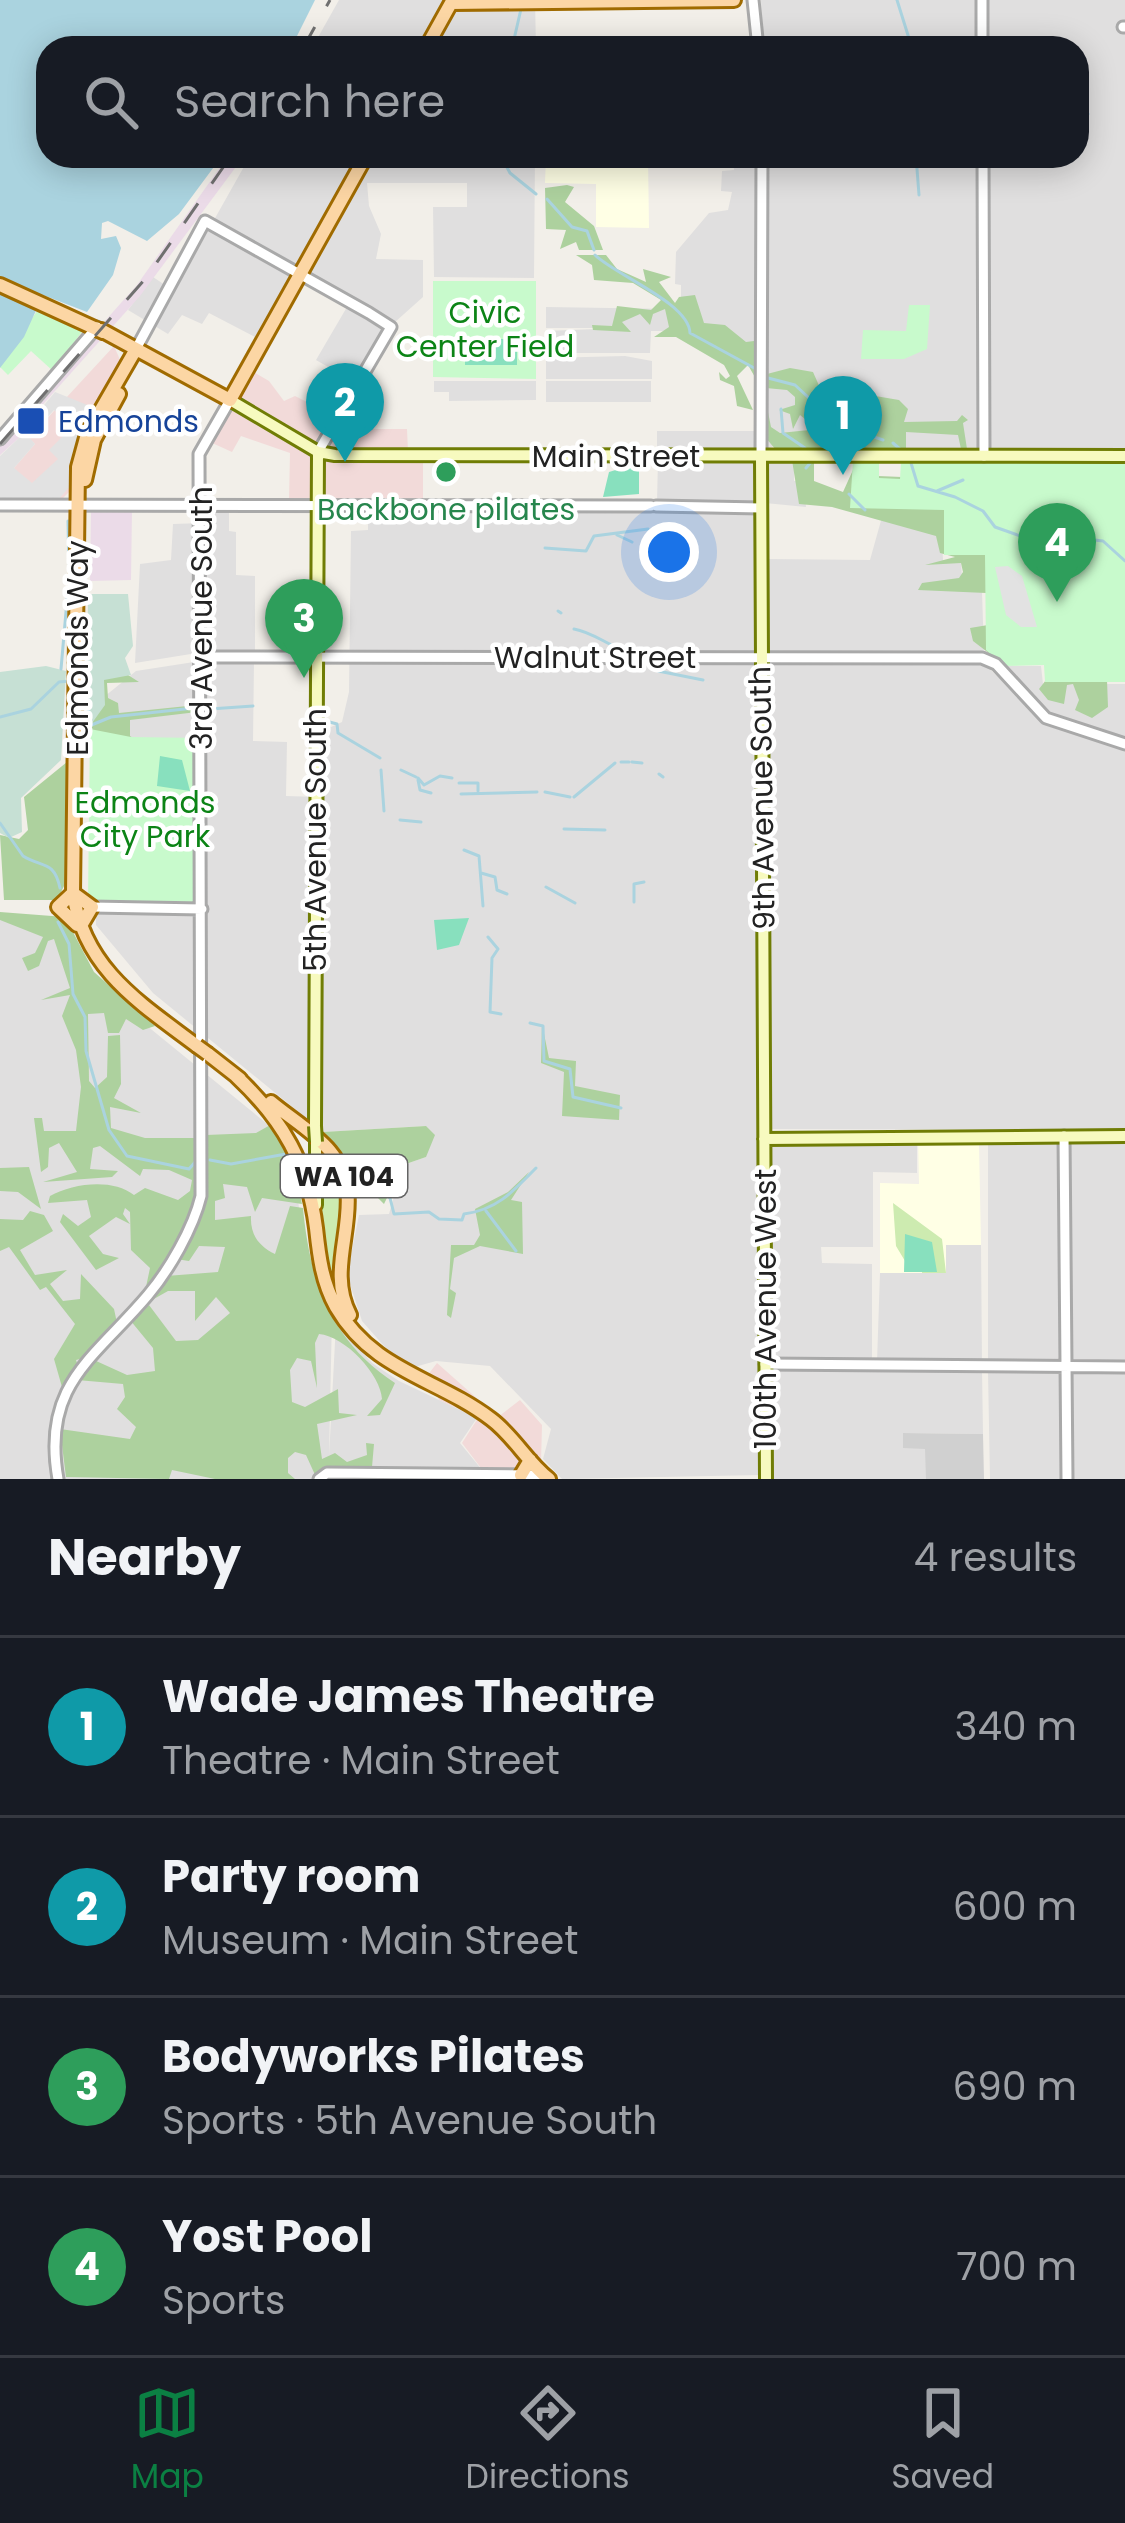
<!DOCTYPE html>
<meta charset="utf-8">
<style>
body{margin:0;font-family:Poppins,sans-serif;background:#242831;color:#f1f3f6}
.you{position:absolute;left:669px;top:552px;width:42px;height:42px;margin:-30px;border:9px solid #fff;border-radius:50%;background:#1a73e8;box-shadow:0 0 0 18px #1a73e833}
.badge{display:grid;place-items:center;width:78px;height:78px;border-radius:50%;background:#0b8043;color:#fff;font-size:39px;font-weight:700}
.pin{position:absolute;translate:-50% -99px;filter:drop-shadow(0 3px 6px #0008)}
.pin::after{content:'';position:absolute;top:63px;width:42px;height:36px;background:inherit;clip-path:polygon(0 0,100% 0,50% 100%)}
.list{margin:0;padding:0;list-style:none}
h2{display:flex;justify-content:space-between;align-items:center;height:156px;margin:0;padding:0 48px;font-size:51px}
h2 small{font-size:39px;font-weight:400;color:#9ea1a6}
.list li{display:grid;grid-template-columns:78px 1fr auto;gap:36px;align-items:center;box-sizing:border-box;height:180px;padding:0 48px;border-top:3px solid #363941}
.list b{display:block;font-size:45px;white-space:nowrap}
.list p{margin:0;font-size:39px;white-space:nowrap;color:#9ea1a6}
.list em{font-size:39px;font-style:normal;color:#9ea1a6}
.icon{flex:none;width:66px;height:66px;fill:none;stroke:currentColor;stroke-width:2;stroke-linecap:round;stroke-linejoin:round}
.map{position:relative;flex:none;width:1125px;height:1479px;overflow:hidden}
.search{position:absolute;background:#171b24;box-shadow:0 6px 30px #0003;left:36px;right:36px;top:36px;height:132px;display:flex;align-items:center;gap:30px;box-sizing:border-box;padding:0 42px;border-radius:36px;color:#9ea1a6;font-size:45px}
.sheet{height:876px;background:#171b24}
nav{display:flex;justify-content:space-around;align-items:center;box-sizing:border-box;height:168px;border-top:3px solid #363941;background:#171b24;font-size:33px;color:#9ea1a6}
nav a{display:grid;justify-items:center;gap:6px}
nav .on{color:#0b8043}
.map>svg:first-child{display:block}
</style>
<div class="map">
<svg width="1125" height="1479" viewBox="0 0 1125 1479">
<rect width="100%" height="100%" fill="#f2efe9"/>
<path fill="#e0dfdf" d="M339,0H535L536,48H312Z
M761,0H1125V451L911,452L837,394L802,379L818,424L768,449L766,345L740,346L700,330L681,302V285L675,284L676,252L709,213L728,210L732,192L721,191L722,171L734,170L733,156H1077V48H762Z
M250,156H535L534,278L434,277L433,207H467V183H367L369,206L381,234L376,259L423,260V297L385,331L356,383L316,360L347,307L294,277L257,338L209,313L202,324L182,315L168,334L128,310L153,277L174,291Z
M546,307L674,309V331H651L650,353H549L546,331L620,328H546Z
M625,356L652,361V379H546V358Z
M434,381H536V400L449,401V392H434Z
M546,381H651V402H546Z
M657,431H757V450H657Z
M658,460H755L757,503L657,502Z
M794,460V481H803L806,507L765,503V462Z
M205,510H229V531L236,532V575L255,576V653H197L135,663L140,564L171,560L173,524L203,523Z
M368,512L756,513L761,1475L562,1479L543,1459L551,1429L490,1366L436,1361L411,1368L384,1346L362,1321L347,1275L359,1215L389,1214L403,1165L426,1157V1126L323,1132L153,993L96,925L94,705L136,671L207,660L254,661L253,741L287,742L286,796L319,797L320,732L342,722L349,692L351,531L368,530Z
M882,517L941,527L943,560L961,561L962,578L982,592L984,653L767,652V559L870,560Z
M983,663L1048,724L1125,749V1130L770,1129L765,664Z
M1003,666H1041L1043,684H1125V739L1054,716Z
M0,918H42L119,1003L277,1132L294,1168L305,1256L332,1316L329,1457L336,1323L372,1363L399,1381L477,1418L460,1443L487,1476L524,1479H432L431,1471L427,1479H0Z
M917,1139V1173L873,1172V1247H821L822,1263L872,1264V1362L771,1360L770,1143Z
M988,1140L1060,1143L1062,1362L988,1360Z
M1066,1141H1125V1364L1069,1362Z
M946,1245H981L982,1363L877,1362L880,1273H945Z
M771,1369L982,1370L983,1434L903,1433L926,1449V1479H772Z
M993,1369L1062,1374L1065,1479H990L988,1372Z
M1125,1370V1479H1072L1069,1374Z"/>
<path fill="#f2dad9" d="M114,346L121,362L80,435L71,490L62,499H0V484L35,444L29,438Z
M250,370L269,381L284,401L295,396L315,406L310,415L333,429H407L408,452H324L234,399Z
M230,405L310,451V501H289L290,453L241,436L232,452L210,442Z
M319,460L423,461V501L318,500Z
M437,1363L498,1417L520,1400L542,1425L541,1462L556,1479L484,1472L462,1443L478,1418L439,1400L427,1376Z"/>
<path fill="#ebdbe8" d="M228,156H244L140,296L37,411L42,417L0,455V439L137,285Z
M132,509L131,580L90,581L91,510Z"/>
<path fill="#ffffe5" d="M546,156H648L649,228L596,227V184L545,183Z
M918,1140L979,1143L981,1245H946V1273H880V1183L919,1184Z"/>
<path fill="#d0d0d0" d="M903,1433L983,1434L984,1479H926L925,1449L903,1448Z"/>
<path fill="#cdebb0" d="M320,1145L323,1180L330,1179L334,1164L342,1174L343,1305C314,1258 320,1198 320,1145Z
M893,1203L942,1239L946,1273H922L921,1258L905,1261L896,1246Z"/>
<path fill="#add19e" d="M567,185L574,187L565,202L594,226L603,250H579L576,242L560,249L566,230L546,229L545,188Z
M576,255H606L617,269L646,282L643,269L671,277L659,282L675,303L679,297L695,295L704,323L725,325L746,342L754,341L756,333V379L748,365L737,376L753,410L737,406L734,386L720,380L719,372L726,379L730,376L724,365L676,337H654L669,327L665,309L653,314L650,325L640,314L622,322L631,332L593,330L592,325L612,326L617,306L651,310L661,300L633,283L594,280L592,265Z
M790,368L813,372L825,399L840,390L899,400L908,409L904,422L957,421L962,415L968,420L963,423L967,449H961L958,435L906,432V451L776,450L765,437L768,412L771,427L780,433L809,430L810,423L800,415L793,429L790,414L779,410L795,405V397L787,390L766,388L767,374Z
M792,460L814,461V481L843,492L857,461L878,476L902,477L903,462H1125V680H1107L1108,707L1092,718L1075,710L1079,700L1073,684L1067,685L1064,704L1048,700L1039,689L1046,680L1045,664H1003L973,641L970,628L988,625L986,593L918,590L922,583L959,578L963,572L961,563L925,565L955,557L940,553L936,536L832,507L799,504Z
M128,675L139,682L107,683L108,698L118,703L119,713L197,705V712L130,720V736L136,740L87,741L89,689L101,676Z
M67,762L65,884L57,900H4L0,835L19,839L28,830L24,797Z
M0,912L65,917L94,972L155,1026L143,1030L126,1019L119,1033H108L104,1013L88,1014L89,1081L95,1088L107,1077L108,1036L120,1035L121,1084L114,1098L141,1113L110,1107L111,1128L145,1138H198C198,1157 200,1178 197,1197C192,1227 158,1289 132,1305L146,1287L150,1268L131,1250L130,1212L125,1208L123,1214L130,1224L116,1217L89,1236L103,1254L119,1258L96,1270L60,1222L63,1214L78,1226L91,1217L87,1200L48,1203L50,1196C73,1183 113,1178 134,1195L145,1188L178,1200L190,1191L192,1180L169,1170L143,1169L140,1176L100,1146L93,1148L90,1169L118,1171L112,1177L43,1182L77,1172L59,1143L49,1148L48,1167L41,1172L34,1118H42L44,1131H76L81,1087L76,1050L62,1016L70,995L41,1000L70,988L54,939L48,941L39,966L28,971L22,958L35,953L43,937L0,920Z
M542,1024L549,1058L576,1061L575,1086L620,1095L619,1120L562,1116L564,1072L541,1063Z
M272,1124L293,1162L302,1204L262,1198L255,1212L247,1187L223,1184L225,1198L215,1201V1220L251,1216C250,1235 259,1246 275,1254L290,1206L303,1208C310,1282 331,1341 395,1383L380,1415L367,1416L382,1399C381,1375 345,1336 319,1334L315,1343L317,1388L311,1361L297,1358L290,1370L292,1402L305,1407L338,1389L339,1413L357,1415L317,1424L322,1459L335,1453L347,1462L367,1455L366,1443L374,1444L372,1467L323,1469L316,1477L306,1455L295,1452L288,1458V1473L295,1479H215L172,1470L169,1479L66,1477L60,1429L130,1439L136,1427L117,1409L125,1397L123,1384L77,1380L94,1360L127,1375L155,1371L153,1348L130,1320L149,1305L176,1341L198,1340L230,1313L216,1297L195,1321V1291H168L152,1300L166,1276L218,1272L225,1247L199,1246L189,1261L176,1259L204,1211L206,1135L256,1133Z
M426,1126L435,1135L426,1157L403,1165L384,1204L369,1189L357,1194L339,1149L323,1132Z
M29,1167L41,1209L18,1192L0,1191V1168Z
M529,1172L511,1200L522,1202L523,1254L480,1246L454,1258L450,1289L456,1293L451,1318L447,1315L451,1245H474L480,1235L475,1209L508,1192Z
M30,1211L44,1215L53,1231L20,1250L35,1275L67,1270L50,1284L63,1301L80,1299L81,1274L114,1309L117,1323L84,1358L76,1360L78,1366L62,1387L54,1359L75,1324L46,1287L40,1290L9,1247L0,1251V1219L23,1220Z"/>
<path fill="#c6e0d4" d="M88,594H128L133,646L125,658L131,675L104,680L105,705L87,730Z
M46,666L66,671L61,760L21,798L22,832L9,838L0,833V672Z"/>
<path fill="#c8facc" d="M433,281H536V379L433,377Z
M909,305H930L927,349L904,359H861L863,330L906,331Z
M39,308L84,329L53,371L31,351L8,375L0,367Z
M853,460L879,462V478L900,479L901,462H1125V682H1045L1044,665L1004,666L986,650L985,555H944V510L850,508Z
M90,729L131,737L202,738V909L88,900Z"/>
<path fill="#88e0be" d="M465,339H517V365H465Z
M639,463V494L603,497L609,472Z
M160,756L182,760L190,791L157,786Z
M469,918L459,945L437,950L434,920Z
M905,1234L932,1242L937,1272H904Z"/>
<path fill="#e2e2e2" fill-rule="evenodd" d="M55,392L90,406L75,418L85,424L72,458L70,486L59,499H0V456L42,416L40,410ZM54,410L74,425L49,450L58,459L32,483L14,468L35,444L29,437Z
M1008,566L1022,576L1037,627H1021L1006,615L995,567Z"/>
<path fill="#aad3df" d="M0,0H315L291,48H48V156H222L179,214L147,241L108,221L102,223L101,239L116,236L121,248L113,275L87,312L43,295L24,337L0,368Z"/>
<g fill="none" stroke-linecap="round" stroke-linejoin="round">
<path stroke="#aad3df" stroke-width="3" d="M897,0L912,48
M512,48L521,9
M1077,108L1088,114
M501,156L510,173L536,194
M916,156L919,195
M917,166H967
M547,199L572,227L587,231L594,250
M595,255C615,275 689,303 690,333L756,369
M768,378L795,385L837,424L883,440
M781,409L783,433L805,448
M893,443L901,450
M911,463L918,486L955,497L983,511L995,527L1023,537L1077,538L1082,550
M806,468L811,462
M937,491L963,480
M849,494L865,510
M68,521L69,571
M660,530H677
M617,535L632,542
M1077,538L1103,541L1125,561
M545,548L586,551L594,536L648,529
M558,611L561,613
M574,629C597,633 613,651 633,651
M61,669L68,589
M658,671L703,680
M87,681L89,726L111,717L194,708
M210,709L253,706
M0,717L31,709L59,682L69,681
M322,720L337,724L338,733L380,758
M621,762H629
M632,762L642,763
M381,770L384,811
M401,770L416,777
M659,774L663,777
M418,778L424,785L440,776L452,778
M418,780L420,790L431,793
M459,783H478V791
M545,792L570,797
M461,794L537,792
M574,797L615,763
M400,820L421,822
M0,823L23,856C42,868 54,860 60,888
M564,829L605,830
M464,850L479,856L483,906
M481,873L495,877L497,890L507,894
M546,887L575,903
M634,902V884L644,882
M58,922L69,944L73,994L85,1017L86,1051L109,1130L127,1156L189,1169L196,1161
M488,937L498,949L492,958L490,1012L501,1014
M530,1023L543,1026L544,1061L570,1069L573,1097L621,1108
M344,1157L356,1185L374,1186L390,1198L394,1214L429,1212L439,1219L462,1220L464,1214C496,1210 512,1193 536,1168
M210,1160L231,1164L286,1154
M486,1211L516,1251"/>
<g stroke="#a9a9a9" stroke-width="15">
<path id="tertiary" d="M753,0L758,48
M1123,27H1125
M982,48V0
M983,156L984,456
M136,349L205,221L369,313L391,327L318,452
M0,439L97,327
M761,457L762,156
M0,505L651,506
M656,506L761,508
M201,657L982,658L996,664L1046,718L1125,744
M92,907L202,909
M1064,1136L1067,1479
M765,1364L1125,1367
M58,1479C41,1384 95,1358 148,1295C169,1270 193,1229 201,1196L199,454L230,400
M319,1479L327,1473L543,1475"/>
</g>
<g stroke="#707d05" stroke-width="16">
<path id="secondary" d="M230,400L318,452L335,455L1125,456
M761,457L766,1479
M315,1126L318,452
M764,1139L1125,1136
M316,1142V1205"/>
</g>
<g stroke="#a06b00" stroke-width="18">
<path id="primary" d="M426,48L451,3L734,0
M0,285L103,332
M101,330L230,400L366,156
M136,349L87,434L78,467L73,893C84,969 140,1003 197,1046
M85,480L94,440L119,394
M73,893L58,907L77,925
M73,893L92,907L82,924
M208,1054L240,1079
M236,1076C283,1120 308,1164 316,1228C319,1256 322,1282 336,1307C373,1371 437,1378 491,1419C514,1436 527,1462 549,1479
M271,1102C290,1118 314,1132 330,1151C373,1203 321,1260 350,1315
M521,1475L530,1460"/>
</g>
<use href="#tertiary" stroke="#fff" stroke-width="9"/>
<use href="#secondary" stroke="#f7fabf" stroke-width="10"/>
<use href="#primary" stroke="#fcd6a4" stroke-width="12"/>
<path stroke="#707070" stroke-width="3" stroke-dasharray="24 24" stroke-linecap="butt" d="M303,48L330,0
M0,444L146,278L231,156"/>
<g stroke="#707d05" stroke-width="16" stroke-linecap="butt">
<path id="secondary-bridge" d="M315,1126L316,1142"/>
</g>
<g stroke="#a06b00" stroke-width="18" stroke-linecap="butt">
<path id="primary-bridge" d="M197,1046L208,1054"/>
</g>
<use href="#secondary-bridge" stroke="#f7fabf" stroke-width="10"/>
<use href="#primary-bridge" stroke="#fcd6a4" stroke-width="12"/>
</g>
<rect fill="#1a4fb4" stroke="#fff" stroke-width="4.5" x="16" y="406" width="30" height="30" rx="6"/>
<circle fill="#2e9e5b" stroke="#fff" stroke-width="4.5" cx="446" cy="472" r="12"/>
<g text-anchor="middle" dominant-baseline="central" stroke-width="9" stroke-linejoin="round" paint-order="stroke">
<rect fill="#fff" stroke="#646464" stroke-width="3" x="281" y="1155" width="126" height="42" rx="9"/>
<g font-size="27" font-weight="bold" fill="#222">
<text x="344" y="1176">WA 104</text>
</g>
<g font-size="30" fill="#0c8416" stroke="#fff">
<text x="485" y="312">Civic<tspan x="485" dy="34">Center Field</tspan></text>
<text x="145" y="802">Edmonds<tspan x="145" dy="34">City Park</tspan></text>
</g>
<g font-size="30" fill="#164399" stroke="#fff" text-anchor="start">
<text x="58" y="421">Edmonds</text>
</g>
<g font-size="30" fill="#222" stroke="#fff">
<text x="616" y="456">Main Street</text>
<text transform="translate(201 618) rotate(-90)">3rd Avenue South</text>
<text transform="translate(77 648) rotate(-90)">Edmonds Way</text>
<text x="595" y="657">Walnut Street</text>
<text transform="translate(762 798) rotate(-91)">9th Avenue South</text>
<text transform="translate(315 840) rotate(-90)">5th Avenue South</text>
<text transform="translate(765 1309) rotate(-90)">100th Avenue West</text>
</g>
<g font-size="30" fill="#27864d" stroke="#fff">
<text x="446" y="509">Backbone pilates</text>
</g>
</g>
</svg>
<div class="you"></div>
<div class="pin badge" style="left:843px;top:475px;background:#0f9aa8">1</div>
<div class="pin badge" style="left:345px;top:462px;background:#0f9aa8">2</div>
<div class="pin badge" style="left:304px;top:678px;background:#2e9e5b">3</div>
<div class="pin badge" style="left:1057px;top:602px;background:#2e9e5b">4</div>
<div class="search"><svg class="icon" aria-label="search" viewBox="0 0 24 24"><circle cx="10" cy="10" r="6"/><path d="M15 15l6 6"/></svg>Search here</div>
</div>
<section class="sheet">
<h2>Nearby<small>4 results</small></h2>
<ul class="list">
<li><span class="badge" style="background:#0f9aa8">1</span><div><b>Wade James Theatre</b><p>Theatre · Main Street</p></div><em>340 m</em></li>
<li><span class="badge" style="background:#0f9aa8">2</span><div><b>Party room</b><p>Museum · Main Street</p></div><em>600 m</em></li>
<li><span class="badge" style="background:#2e9e5b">3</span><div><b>Bodyworks Pilates</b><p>Sports · 5th Avenue South</p></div><em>690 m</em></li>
<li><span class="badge" style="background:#2e9e5b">4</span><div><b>Yost Pool</b><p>Sports</p></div><em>700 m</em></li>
</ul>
</section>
<nav>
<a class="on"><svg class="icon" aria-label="map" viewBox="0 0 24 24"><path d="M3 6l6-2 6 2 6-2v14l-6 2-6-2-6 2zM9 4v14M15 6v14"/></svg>Map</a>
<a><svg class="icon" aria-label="directions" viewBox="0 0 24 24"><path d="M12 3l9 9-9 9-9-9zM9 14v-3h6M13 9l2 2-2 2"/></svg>Directions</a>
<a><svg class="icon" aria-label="saved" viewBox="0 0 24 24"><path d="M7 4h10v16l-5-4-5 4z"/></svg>Saved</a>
</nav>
